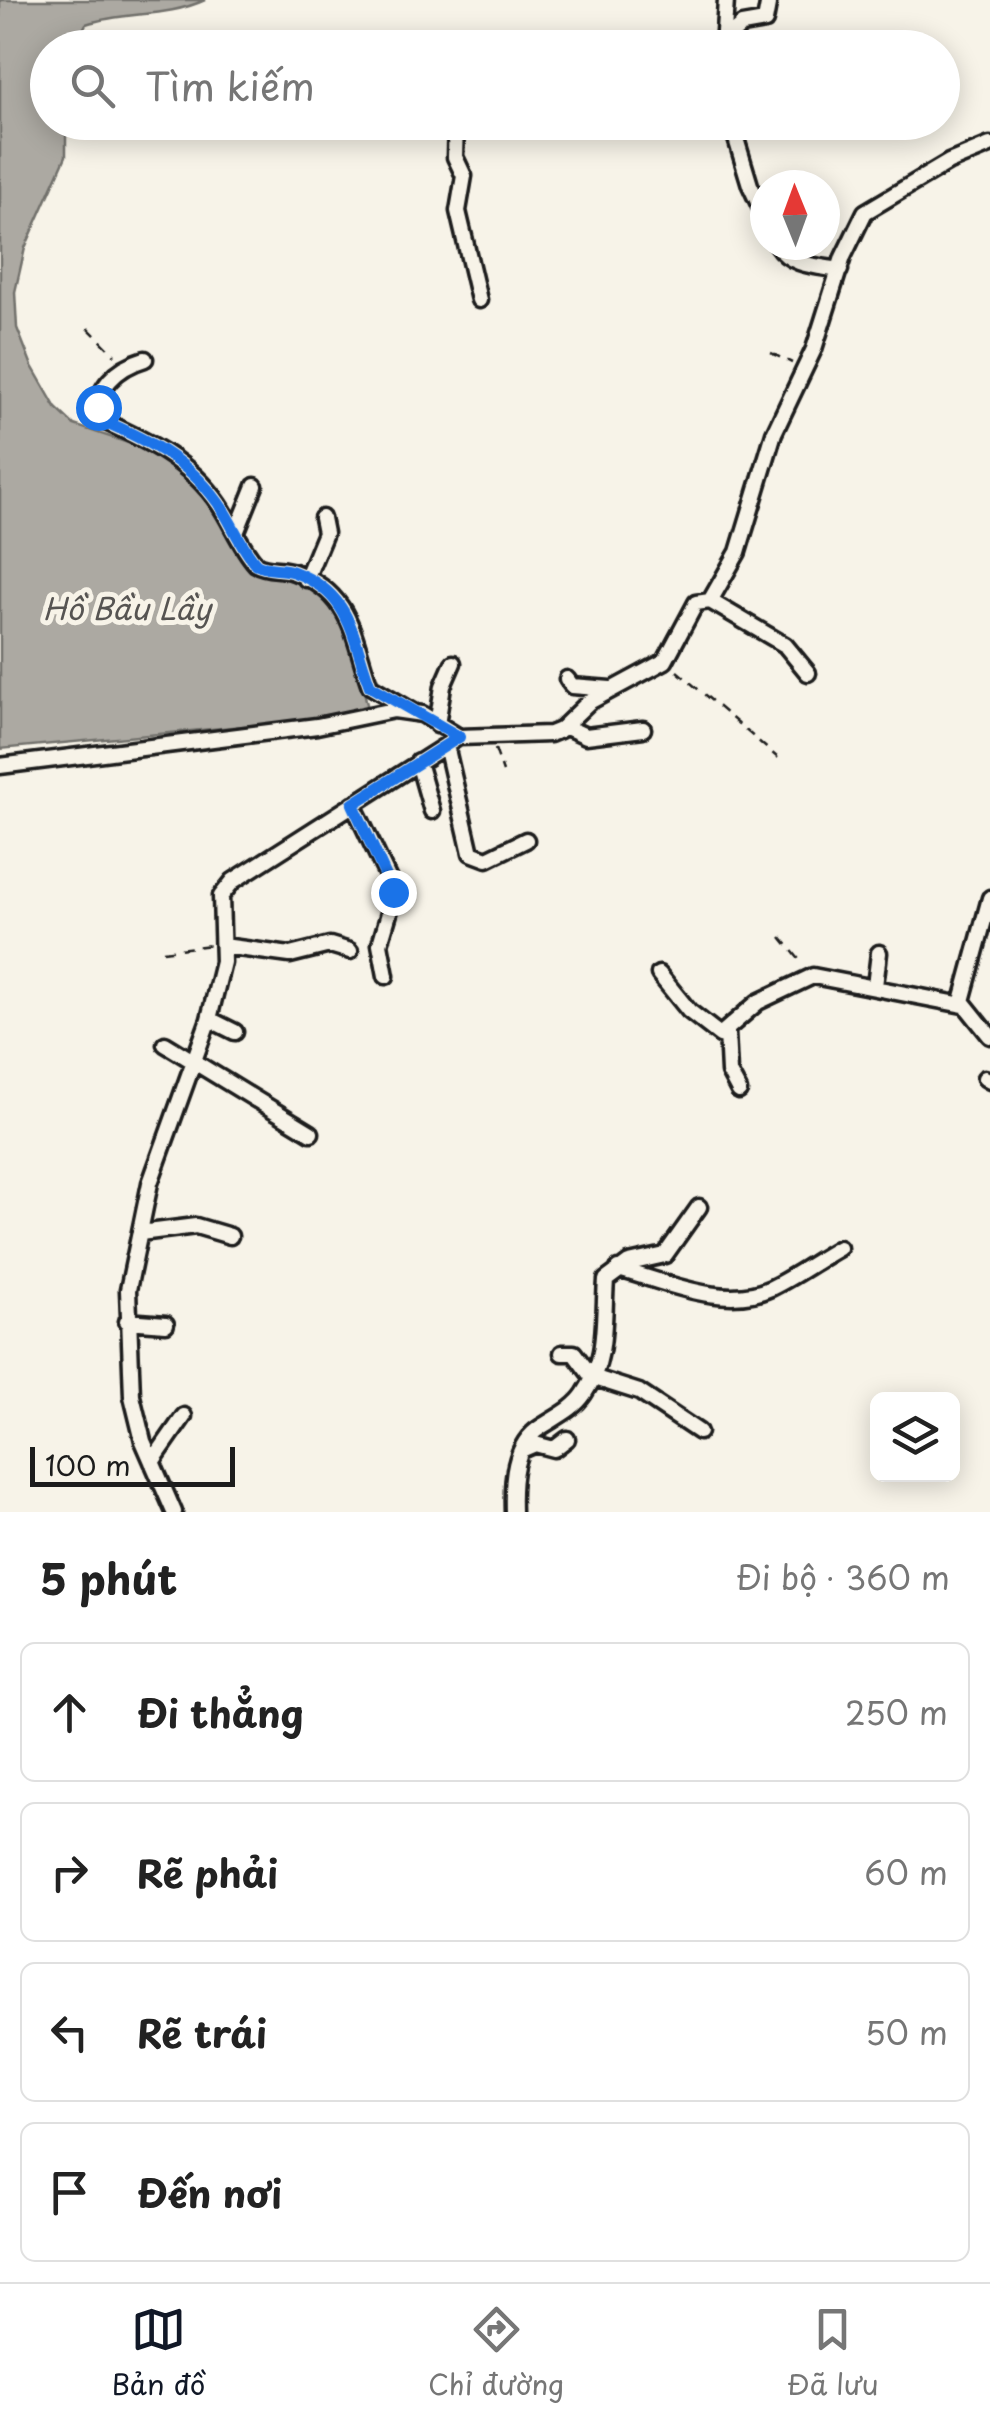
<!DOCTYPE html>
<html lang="vi">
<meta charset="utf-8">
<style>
body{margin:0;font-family:"Playpen Sans",sans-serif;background:#f6f6f6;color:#222}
.controls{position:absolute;right:30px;bottom:30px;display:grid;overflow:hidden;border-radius:15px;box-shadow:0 5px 25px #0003}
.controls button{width:90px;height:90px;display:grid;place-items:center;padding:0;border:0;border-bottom:2px solid #e0e0e0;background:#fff;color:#222;font:50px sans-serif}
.compass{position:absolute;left:750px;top:170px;width:90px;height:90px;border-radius:50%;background:#fff;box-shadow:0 5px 25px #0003;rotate:359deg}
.scale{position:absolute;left:30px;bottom:25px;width:205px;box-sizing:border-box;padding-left:10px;border:5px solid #1c1c1c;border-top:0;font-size:28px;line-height:35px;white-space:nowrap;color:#1c1c1c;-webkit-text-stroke:8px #f7f3e8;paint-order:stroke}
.stop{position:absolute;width:30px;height:30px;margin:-22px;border:8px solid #1a73e8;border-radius:50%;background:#fff}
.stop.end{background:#1a73e8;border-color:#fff;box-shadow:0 2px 10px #0008}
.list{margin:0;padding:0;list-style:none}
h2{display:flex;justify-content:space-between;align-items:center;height:130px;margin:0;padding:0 40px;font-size:42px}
h2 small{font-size:32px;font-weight:400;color:#767676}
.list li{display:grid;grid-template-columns:65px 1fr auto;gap:30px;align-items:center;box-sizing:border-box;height:140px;margin:0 20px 20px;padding:0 20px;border:2px solid #e0e0e0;border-radius:15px}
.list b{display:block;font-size:38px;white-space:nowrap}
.list em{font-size:32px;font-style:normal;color:#767676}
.icon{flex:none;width:55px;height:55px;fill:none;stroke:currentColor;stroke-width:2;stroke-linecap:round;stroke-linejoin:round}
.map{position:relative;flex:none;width:990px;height:1512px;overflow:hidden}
.search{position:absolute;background:#fff;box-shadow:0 5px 25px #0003;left:30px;right:30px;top:30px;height:110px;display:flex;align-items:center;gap:25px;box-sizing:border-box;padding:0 35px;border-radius:55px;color:#767676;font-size:38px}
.sheet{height:770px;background:#fff}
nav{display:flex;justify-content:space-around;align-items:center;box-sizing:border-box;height:140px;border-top:2px solid #e0e0e0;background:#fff;font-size:28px;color:#767676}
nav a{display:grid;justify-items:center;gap:5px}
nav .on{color:#111827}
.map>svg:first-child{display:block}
</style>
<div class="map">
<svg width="990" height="1512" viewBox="0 0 990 1512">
<rect width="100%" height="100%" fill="#f7f3e8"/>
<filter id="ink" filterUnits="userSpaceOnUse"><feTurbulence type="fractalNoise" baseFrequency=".01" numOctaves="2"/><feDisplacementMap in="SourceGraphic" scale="20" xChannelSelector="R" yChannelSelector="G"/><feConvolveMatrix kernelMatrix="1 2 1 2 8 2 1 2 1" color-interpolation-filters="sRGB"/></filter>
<g filter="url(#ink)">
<path fill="#aca9a2" stroke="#72716c" stroke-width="2.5" d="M0,0H205C166,18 126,11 86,24L73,47L48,48V122L66,123V156L25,248L15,292L17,328L32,366L56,408L74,425L158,453L192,480L247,557L276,575L327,595L348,619L368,709L338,717L0,749Z"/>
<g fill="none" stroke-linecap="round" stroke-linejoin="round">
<g stroke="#1c1c1c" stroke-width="21">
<path id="minor" d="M723,42L742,25L765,21L768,5
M723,47L726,0
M456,122L455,157L464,176L458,211L479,300
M731,122L750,185L765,217
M777,245C790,266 817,266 840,270
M145,359C118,367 93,388 99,419C146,440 189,460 219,504C232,523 240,546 256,564C268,571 281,567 294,572C353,594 352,636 370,686L414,712
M236,533L255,486
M306,579L325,533L322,518
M710,601L785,645L808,673
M567,679L572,686L610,689
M437,725L443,686L453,663
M564,726L586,736L643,729
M446,745L471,853L487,859L526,840
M418,762L432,811
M0,766L317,726L394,710L422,714L459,737L550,734L560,730L589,702L665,661L696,603L710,601L738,552L774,433L814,349L843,257L865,212L949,162L990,145
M353,804L392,886V903L380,944L386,976
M990,898L962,1001L990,1036
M223,946L290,955L330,945L350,951
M659,974L689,1011L720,1035L758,1002L813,976L963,1005
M875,986L879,953
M209,1019L235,1032
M727,1032L729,1072L739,1091
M165,1044L311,1133
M985,1078L990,1081
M140,1233L196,1226L230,1236
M618,1269C664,1281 724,1310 771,1288C794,1277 816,1261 839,1248
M127,1321L166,1324
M562,1353H574L592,1377L639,1392L699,1432
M521,1450L535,1444L554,1449L567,1439
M152,1462L184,1416
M174,1512L143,1441L132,1396L128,1290L150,1183L209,1019L223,962L221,896L233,881L459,737
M513,1512C512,1482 513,1444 541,1427C556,1417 574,1409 584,1394C608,1359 603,1319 606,1280L629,1263L665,1255L699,1207"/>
</g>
<path stroke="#1c1c1c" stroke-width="2.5" stroke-dasharray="10 8" stroke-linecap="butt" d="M396,122L405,128L432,122
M88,328L115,355
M771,353L792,363
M677,671L778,758
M495,749L503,772
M781,937L802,963
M163,951L211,945"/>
<use href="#minor" stroke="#f7f3e8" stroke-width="14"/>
</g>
</g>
<g fill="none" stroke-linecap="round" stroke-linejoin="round" filter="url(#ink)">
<path stroke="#1a73e8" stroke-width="12" d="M98,407L99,419C150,441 193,463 223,510C234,528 242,548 256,564C268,571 281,567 294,572C353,595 351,636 370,686L459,737L353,804L393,892"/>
</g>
<g text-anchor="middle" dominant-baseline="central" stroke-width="10" stroke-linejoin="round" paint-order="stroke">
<g font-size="30" font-style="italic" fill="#565452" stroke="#f7f3e8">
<text x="127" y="607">Hồ Bầu Lầy</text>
</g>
</g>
</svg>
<div class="controls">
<button><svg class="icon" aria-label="layers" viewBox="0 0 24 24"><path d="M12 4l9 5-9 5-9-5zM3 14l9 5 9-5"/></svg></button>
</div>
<svg class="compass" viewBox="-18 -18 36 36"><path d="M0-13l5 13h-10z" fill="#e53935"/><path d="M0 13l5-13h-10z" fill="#767676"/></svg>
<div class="scale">100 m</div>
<div class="stop" style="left:98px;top:407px"></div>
<div class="stop end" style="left:393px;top:892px"></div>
<div class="search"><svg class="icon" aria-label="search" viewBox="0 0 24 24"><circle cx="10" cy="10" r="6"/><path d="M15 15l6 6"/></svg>Tìm kiếm</div>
</div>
<section class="sheet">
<h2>5 phút<small>Đi bộ · 360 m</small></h2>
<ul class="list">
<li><svg class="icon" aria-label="ahead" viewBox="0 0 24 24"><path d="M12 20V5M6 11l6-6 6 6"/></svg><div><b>Đi thẳng</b></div><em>250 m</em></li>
<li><svg class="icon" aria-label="right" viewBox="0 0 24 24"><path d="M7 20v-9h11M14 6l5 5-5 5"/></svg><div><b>Rẽ phải</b></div><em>60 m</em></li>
<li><svg class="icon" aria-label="left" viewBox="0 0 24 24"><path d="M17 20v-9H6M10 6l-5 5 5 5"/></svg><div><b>Rẽ trái</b></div><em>50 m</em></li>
<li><svg class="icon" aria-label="arrive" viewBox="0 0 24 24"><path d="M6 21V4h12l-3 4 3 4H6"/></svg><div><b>Đến nơi</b></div></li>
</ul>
</section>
<nav>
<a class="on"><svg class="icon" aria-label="map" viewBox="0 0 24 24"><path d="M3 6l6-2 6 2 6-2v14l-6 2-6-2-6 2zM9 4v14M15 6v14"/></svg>Bản đồ</a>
<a><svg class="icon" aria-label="directions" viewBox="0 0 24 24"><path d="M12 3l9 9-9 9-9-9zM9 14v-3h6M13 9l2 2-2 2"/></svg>Chỉ đường</a>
<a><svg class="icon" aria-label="saved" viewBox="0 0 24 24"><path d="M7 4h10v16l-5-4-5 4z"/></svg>Đã lưu</a>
</nav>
